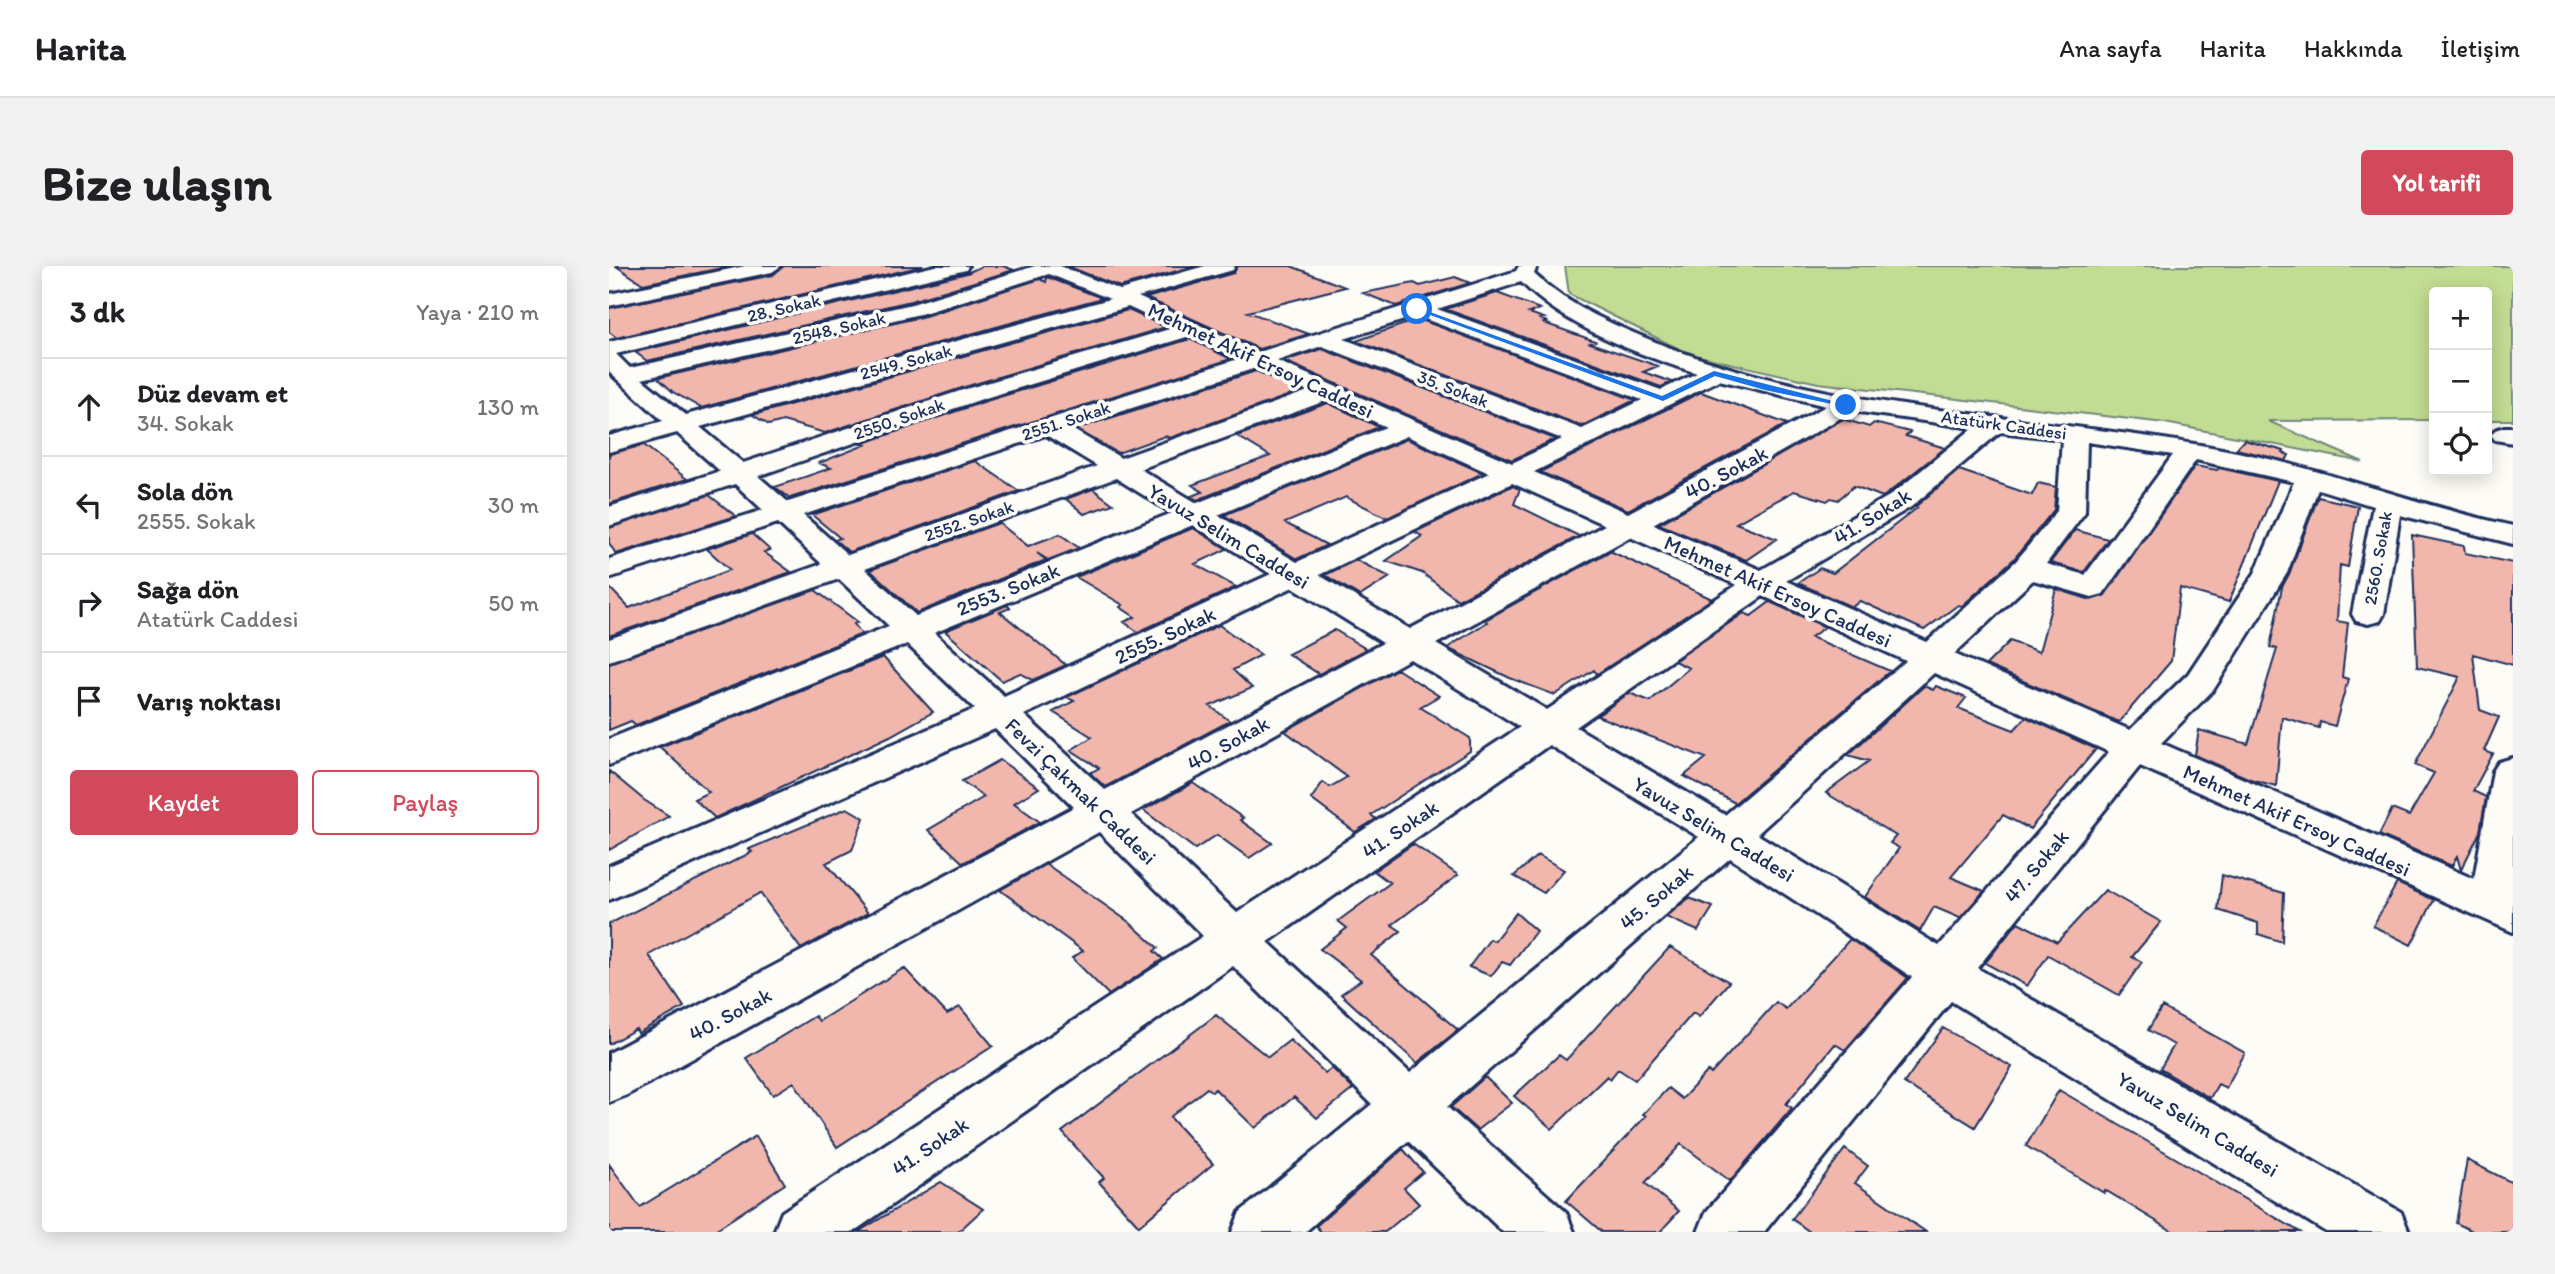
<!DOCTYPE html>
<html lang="tr">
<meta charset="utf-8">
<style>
body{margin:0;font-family:Itim,sans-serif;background:#f2f2f2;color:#202124}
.controls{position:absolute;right:21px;top:21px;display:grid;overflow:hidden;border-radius:7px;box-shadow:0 4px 18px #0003}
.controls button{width:63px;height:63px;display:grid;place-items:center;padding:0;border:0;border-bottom:2px solid #e0e0e0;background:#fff;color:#202124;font:35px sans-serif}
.stop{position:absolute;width:21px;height:21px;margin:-16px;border:5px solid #1a73e8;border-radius:50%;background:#fff}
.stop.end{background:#1a73e8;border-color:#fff;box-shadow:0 2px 7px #0008}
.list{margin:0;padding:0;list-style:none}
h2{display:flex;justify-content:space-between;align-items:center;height:91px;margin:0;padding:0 28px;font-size:30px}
h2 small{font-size:23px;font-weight:400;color:#757577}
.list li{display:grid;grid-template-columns:46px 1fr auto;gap:21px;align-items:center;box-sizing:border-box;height:98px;padding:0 28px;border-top:2px solid #e0e0e0}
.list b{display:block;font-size:26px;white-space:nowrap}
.list p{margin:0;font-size:23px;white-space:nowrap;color:#757577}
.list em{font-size:23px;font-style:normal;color:#757577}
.actions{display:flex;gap:14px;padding:21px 28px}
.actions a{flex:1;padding:16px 0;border:2px solid #d1495b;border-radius:7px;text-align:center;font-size:24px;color:#d1495b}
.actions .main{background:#d1495b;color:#fff}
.icon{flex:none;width:38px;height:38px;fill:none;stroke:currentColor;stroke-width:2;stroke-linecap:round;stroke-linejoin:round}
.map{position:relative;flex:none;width:1904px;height:966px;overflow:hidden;border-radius:7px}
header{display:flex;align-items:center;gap:42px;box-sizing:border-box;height:98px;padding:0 35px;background:#fff;border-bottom:2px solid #e0e0e0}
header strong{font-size:33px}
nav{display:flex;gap:38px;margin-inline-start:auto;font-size:24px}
.intro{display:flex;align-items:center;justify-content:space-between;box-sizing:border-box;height:168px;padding:0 42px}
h1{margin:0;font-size:49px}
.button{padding:18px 32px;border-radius:7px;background:#d1495b;color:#fff;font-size:24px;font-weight:700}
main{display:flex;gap:42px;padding:0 42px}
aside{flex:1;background:#fff;border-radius:7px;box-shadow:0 4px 18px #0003}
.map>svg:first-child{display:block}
</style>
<header>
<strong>Harita</strong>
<nav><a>Ana sayfa</a><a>Harita</a><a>Hakkında</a><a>İletişim</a></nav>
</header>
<div class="intro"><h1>Bize ulaşın</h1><a class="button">Yol tarifi</a></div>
<main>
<aside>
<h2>3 dk<small>Yaya · 210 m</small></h2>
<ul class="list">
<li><svg class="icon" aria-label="ahead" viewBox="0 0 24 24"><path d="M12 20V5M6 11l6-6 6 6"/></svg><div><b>Düz devam et</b><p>34. Sokak</p></div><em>130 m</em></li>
<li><svg class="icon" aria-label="left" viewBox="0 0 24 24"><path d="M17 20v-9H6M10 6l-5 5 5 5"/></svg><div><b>Sola dön</b><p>2555. Sokak</p></div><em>30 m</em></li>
<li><svg class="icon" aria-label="right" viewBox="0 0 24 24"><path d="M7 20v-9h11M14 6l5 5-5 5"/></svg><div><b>Sağa dön</b><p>Atatürk Caddesi</p></div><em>50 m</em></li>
<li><svg class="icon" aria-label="arrive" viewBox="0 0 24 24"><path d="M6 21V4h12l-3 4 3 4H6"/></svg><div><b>Varış noktası</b></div></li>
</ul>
<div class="actions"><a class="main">Kaydet</a><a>Paylaş</a></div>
</aside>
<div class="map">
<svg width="1904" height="966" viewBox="0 0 1904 966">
<rect width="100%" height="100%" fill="#fdfcf7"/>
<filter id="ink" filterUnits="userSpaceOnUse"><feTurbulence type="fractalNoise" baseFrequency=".0143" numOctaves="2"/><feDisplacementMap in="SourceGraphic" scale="14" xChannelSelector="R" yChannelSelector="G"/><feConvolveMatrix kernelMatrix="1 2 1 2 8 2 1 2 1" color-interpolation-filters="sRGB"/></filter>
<g filter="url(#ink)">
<path fill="#c3dc93" stroke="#6f8678" stroke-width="2" d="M956,0H1904V154H1878V26H1825V154L1659,155L1754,196L1556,157L1209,117L1080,88L960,28Z"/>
<path fill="#f2b7ac" stroke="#1b2f5e" stroke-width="2" d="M7,0H123L34,18Z
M174,0H314L8,72L0,66V42L164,9Z
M373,0H394L405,4L302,35L38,95L26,86L358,7Z
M458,0H586L511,21Z
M628,0H682L736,21L639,46L700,68L650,83L537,32L625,7Z
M438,11L493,32L92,142L64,126L49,112L316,50L431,13L437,16Z
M846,11L861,17L787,40L754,27L805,17L811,20Z
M888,27L931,43L920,47L935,52L931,53L938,56L935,57L986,75L981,77L1049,100L1034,106L1063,116L1052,121L836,43Z
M519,44L557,61L356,121L216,167L174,155L160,159L144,149Z
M810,53L1026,134L973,160L747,75Z
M581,73L622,93L181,232L166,221L222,202L210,197L256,179L252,178L374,136Z
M713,83L946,173L903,194L675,95Z
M647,105L692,125L561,172L556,170L509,187L467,163Z
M1092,126L1178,158L1019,244L931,206Z
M719,137L770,161L588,234L582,230L594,226L583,219L661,190L628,170Z
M1234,153L1260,161L1265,157L1301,166L1297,170L1336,182L1274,231L1245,220L1229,234L1222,232L1218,235L1185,225L1127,257L1168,273L1137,294L1050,258Z
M798,173L874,207L778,252L737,231L676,257L718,279L688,293L615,249Z
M1635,174L1675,185L1674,187L1680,189L1677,195L1627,183Z
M35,179L78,213L0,238V188Z
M366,195L410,225L240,286L226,274L231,272L203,249Z
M1586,200L1608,204L1610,202L1669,215L1620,336L1571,322L1562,395L1510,456L1377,399L1401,375L1430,386L1447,323L1482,334L1496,329Z
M1350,204L1423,229L1429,217L1447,221L1445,244L1405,293L1353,340L1349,339L1315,364L1251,335L1243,341L1189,317L1211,302L1224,307L1308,242L1306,241Z
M903,220L911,223L905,238L970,270L849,334L813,307L777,295L813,270L806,266Z
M484,223L504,238L475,248L457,233Z
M100,229L127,250L7,288L0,277V262Z
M1709,231L1749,240L1739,301L1731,299L1728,355L1739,357L1733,411L1739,413L1726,460L1711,456L1710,462L1673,451L1667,520L1641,513L1586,489L1590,464L1639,478L1668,383L1661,381L1673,321L1680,308Z
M390,257L419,280L451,268L470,282L439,294L428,287L437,294L308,347L261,304Z
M584,262L618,283L586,298L627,321L529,366L515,356L526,351L511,341L514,339L467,311Z
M1466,264L1499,273L1475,306L1441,297Z
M143,268L161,284L155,286L182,306L0,370V321L20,342L121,304L98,283Z
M1803,269L1855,280L1856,287L1904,297V399L1864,388L1871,444L1890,451L1875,485L1884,488L1864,525L1877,531L1871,566L1852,604L1848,590L1843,600L1770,569L1783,543L1800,550L1825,507L1806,499L1851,411L1808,401Z
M1001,285L1103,333L988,408L985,404L946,429L901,412L838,382L878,356L876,354Z
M747,294L781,311L751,330L716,309Z
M206,324L249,356L245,358L253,368L27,459L22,455L0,464V397Z
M1161,336L1216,361L1202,371L1281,405L1126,537L1075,510L1097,492L988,450L1020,427L1041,435L1080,402L1065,395L1135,347L1142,350Z
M398,339L401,342L391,346L457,399L424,414L411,407L393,415L336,365Z
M610,359L652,389L624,404L643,422L601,440L621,455L496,521L481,507L490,502L462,484L483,471L444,446L465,435L458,431Z
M726,364L757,383L710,408L679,388Z
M274,391L324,446L281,470L106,552L85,533L100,526L51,481Z
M788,403L830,430L811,441L861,472V485L762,549L767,553L746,566L702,533L714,516L721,521L738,511L676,465Z
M1315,420L1324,424L1327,420L1357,432L1349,442L1405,464L1417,451L1487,483L1421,563L1394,549L1342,611L1375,625L1351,652L1325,641L1311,665L1256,631L1290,582L1281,577L1287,570L1217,527L1260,495L1239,489Z
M391,494L430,522L405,537L431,556L354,597L319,564L375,531L353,515Z
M0,505L35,534L60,550L0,584Z
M584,517L634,552L631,554L663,577L640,592L608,569L586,583L534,544Z
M238,542L255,552L243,584L217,597L259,647L192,683L151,627L40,689L75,741L29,767L27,763L0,778V658L143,586L140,583Z
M804,578L849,609L783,659L792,665L762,689L849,764L808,797L732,728L752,714L711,683L738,662L729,655L781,617L765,605Z
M929,589L955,604L935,627L905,610Z
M437,598L520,656L549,682L545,685L554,693L500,729L463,692L474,685L391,624Z
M1613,609L1675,627L1673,676L1649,668V657L1609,644Z
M1788,617L1825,634L1802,679L1764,660Z
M1496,624L1552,656L1523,691L1533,696L1510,729L1439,689L1418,720L1376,697L1409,656L1448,676Z
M1080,632L1104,641L1089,665L1057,651Z
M907,647L927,665L901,699L893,696L882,710L860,701L881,673L885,675Z
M1241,673L1299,712L1236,784L1226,778L1177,838L1183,842L1121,915L1072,878L1036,917L1070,945L1051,966H993L957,935L1037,850L1034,848L1059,822L1073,833L1099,805L1102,808L1167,736L1177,743Z
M1061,681L1120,716L1090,751L1084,747L1026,814L1009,803L1001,813L998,810L943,863L905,830L950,789L957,794Z
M295,702L338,748L351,741L384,780L228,881L185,816L164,829L137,792L206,750L210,755Z
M1553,741L1636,787L1617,822L1609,818L1601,832L1551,803L1565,779L1539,764Z
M607,749L659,791L681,774L716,807L723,802L744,823L708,852L685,831L646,862L606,823L603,826L598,822L561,851L604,898L530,960L490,916L495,912L453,866Z
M1334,762L1403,801L1366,861L1295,817Z
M876,811L903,837L868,864L842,841Z
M1450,824L1524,867L1691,966H1565L1496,924L1495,927L1417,880Z
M147,870L176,918L103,966H0V898L31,941Z
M794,883L814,906L795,922L810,938L776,966H712L707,960Z
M1236,883L1259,900L1246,917L1317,966H1201L1183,953Z
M1858,894L1904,917V966H1865L1847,957Z
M332,916L374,943L349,966H249Z"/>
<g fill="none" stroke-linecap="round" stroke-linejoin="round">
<g stroke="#1b2f5e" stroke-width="6">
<path id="minor" d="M136,0H172L163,6L0,40V28Z
M326,0H359L357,4L7,88L21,102L303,38L426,0H451L511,24L596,0H626L624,4L529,31L650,86L907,5L910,0H928L925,8C957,38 998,56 1039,73C1221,149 1422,147 1613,183C1712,201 1806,239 1904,260V278L1791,249L1775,348L1771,355L1759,358L1747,355L1743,348L1764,240L1709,223L1678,307L1605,423L1552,477L1865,613L1884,505L1890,496L1904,492V666L1531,500L1368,702L1792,946L1800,966H1717L1342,735L1155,966H1089L1097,946L1303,711L1121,592L838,841L957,946L965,966H894L799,875L696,966H623L631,946L763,838L624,700L244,966H165L173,946L594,670L490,566L18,829L0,836V787L465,541L386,463L0,634V600L366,443L298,378L0,499V473L280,360L230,313L0,395V373L213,298L169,257L0,312V293L154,244L126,218L0,260V241L111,205L68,167L0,186V170L54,155L0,106V76ZM440,8L501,33L77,149L33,113L315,47ZM912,16C957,61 1027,88 1088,107L1052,124L828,43ZM519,41L564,62L357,123L134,197L91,161ZM808,50L1033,134L973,163L735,73ZM581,70L629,93L179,236L149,210L373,133ZM713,80L953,173L903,197L668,95ZM647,102L699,125L512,192L461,162ZM1110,114L1217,140L1019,247L925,206ZM719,134L777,161L588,237L531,203ZM1244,145L1364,162L1282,229L1152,304L1044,258ZM1391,166L1453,173L1448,245L1407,295L1318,376L1177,315L1302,241ZM437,169L488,200L239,289L194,249ZM798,170L880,207L688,296L609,249ZM1478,176L1564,189L1476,309L1437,298L1476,246ZM1587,194L1685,216L1646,307L1579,408L1521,464L1345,388L1424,314L1483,331L1494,328ZM507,212L563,247L307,350L256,303ZM903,217L996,259L801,363L710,309ZM584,259L662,308L395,430L325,367ZM1021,271L1128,319L938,444L827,378ZM684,321L774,377L496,524L415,449ZM1154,330L1297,395L1116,549L967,461ZM801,393L911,461L628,647L522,548ZM1325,407L1500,486L1330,680L1148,568ZM940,479L1090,571L801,807L659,676Z
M1895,161H1904V177L1886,174L1882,169L1886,164Z"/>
</g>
<use href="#minor" fill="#fdfcf7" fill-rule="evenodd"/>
</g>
</g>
<path fill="#1a73e8" d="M810,42L1053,130L1105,105L1240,139L1237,141L1156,124L1106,110L1054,135L805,43Z"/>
<g text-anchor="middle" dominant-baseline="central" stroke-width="7" stroke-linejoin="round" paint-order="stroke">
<g font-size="18" fill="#1b2f5e" stroke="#fdfcf7">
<text transform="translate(175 42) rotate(-13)">28. Sokak</text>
<text transform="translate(230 62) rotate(-13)">2548. Sokak</text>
<text transform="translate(297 96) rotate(-15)">2549. Sokak</text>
<text transform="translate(844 123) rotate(21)">35. Sokak</text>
<text transform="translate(290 153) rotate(-19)">2550. Sokak</text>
<text transform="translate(457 155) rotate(-18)">2551. Sokak</text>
<text transform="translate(1395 159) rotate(8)">Atatürk Caddesi</text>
<text transform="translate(360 255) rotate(-19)">2552. Sokak</text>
<text transform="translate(1769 292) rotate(-80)">2560. Sokak</text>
</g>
<g font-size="21" fill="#1b2f5e" stroke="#fdfcf7">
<text transform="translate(652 94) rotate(25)">Mehmet Akif Ersoy Caddesi</text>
<text transform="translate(1117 206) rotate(-28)">40. Sokak</text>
<text transform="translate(1263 250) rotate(-32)">41. Sokak</text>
<text transform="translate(620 270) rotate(31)">Yavuz Selim Caddesi</text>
<text transform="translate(399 323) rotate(-22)">2553. Sokak</text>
<text transform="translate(1169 325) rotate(24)">Mehmet Akif Ersoy Caddesi</text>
<text transform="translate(556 369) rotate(-25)">2555. Sokak</text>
<text transform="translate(619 477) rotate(-29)">40. Sokak</text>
<text transform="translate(472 525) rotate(44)">Fevzi Çakmak Caddesi</text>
<text transform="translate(1688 554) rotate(24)">Mehmet Akif Ersoy Caddesi</text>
<text transform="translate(791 563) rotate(-34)">41. Sokak</text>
<text transform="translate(1105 563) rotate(31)">Yavuz Selim Caddesi</text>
<text transform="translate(1427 600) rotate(-50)">47. Sokak</text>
<text transform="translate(1047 631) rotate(-40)">45. Sokak</text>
<text transform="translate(121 748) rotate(-28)">40. Sokak</text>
<text transform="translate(1589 858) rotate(31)">Yavuz Selim Caddesi</text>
<text transform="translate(321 880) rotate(-34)">41. Sokak</text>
</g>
</g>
</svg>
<div class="controls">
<button>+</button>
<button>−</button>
<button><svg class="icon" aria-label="locate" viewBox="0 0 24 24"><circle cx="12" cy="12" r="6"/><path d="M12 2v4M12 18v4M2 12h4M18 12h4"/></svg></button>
</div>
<div class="stop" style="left:808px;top:43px"></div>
<div class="stop end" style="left:1237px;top:139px"></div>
</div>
</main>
